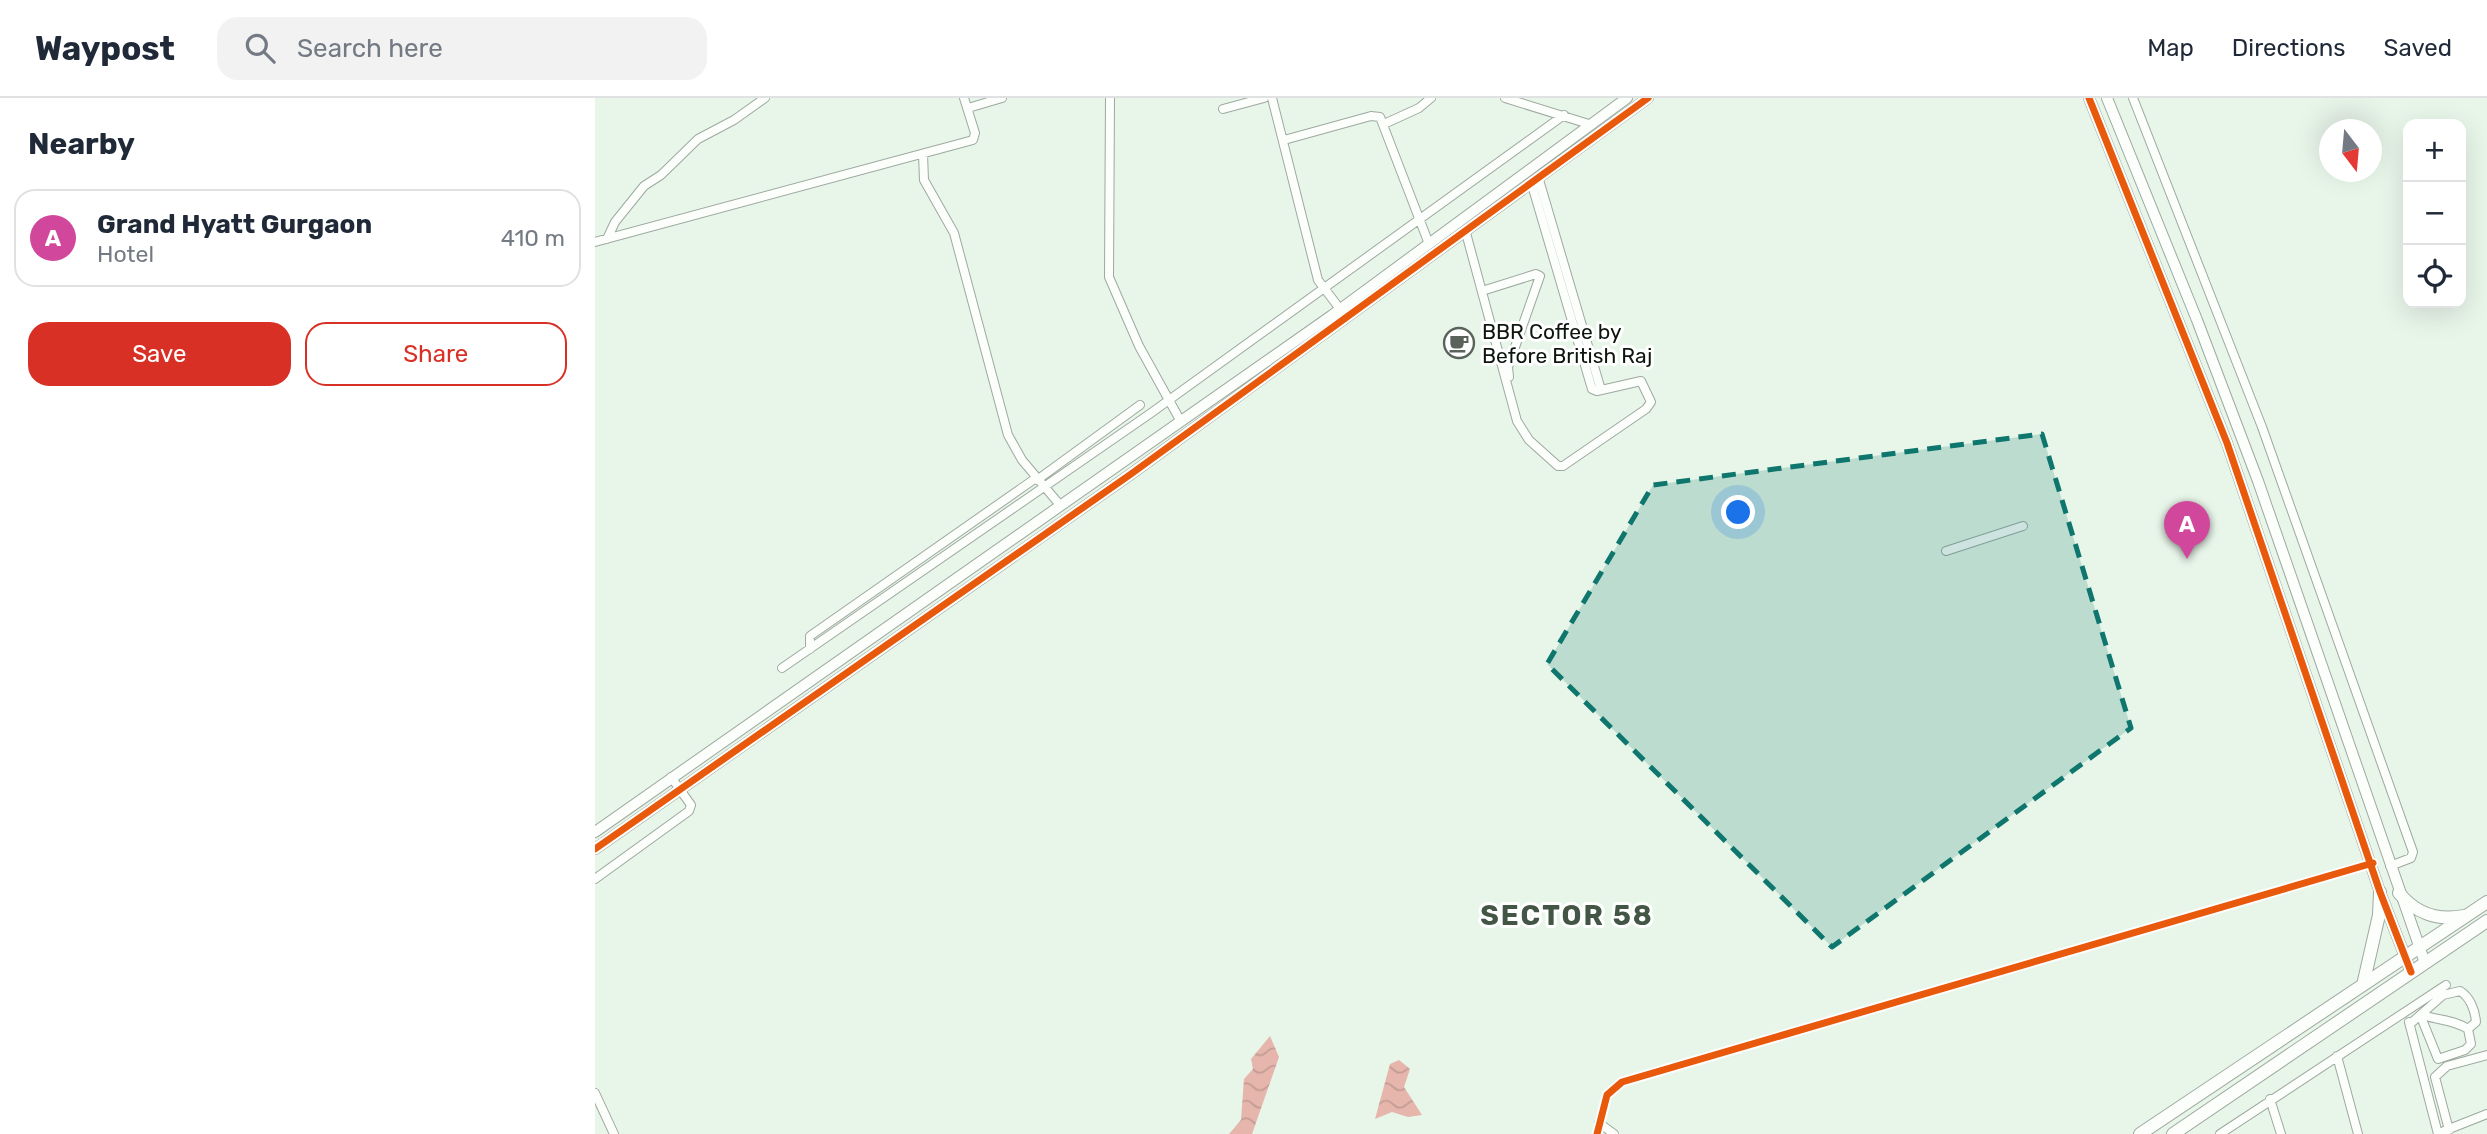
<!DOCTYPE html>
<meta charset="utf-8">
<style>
body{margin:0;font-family:Rubik,sans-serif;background:#f2f2f3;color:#1f2937}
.controls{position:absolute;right:21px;top:21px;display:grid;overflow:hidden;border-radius:14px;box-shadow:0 7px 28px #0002}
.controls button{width:63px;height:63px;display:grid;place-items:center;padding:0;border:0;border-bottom:2px solid #e0e1e3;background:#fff;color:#1f2937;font:35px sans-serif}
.compass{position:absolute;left:1724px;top:21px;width:63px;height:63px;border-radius:50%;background:#fff;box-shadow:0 7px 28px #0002;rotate:164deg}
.you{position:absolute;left:1144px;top:415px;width:24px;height:24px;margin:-18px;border:5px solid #fff;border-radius:50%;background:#1a73e8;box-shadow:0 0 0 10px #1a73e833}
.badge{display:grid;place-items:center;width:46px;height:46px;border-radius:50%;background:#d93025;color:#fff;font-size:23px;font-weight:700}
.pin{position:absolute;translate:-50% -58px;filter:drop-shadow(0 2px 4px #0008)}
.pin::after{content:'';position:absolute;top:37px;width:24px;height:21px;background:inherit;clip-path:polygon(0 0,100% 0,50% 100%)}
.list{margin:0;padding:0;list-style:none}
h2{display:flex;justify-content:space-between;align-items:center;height:91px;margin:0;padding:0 28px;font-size:30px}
h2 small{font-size:23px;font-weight:400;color:#747a83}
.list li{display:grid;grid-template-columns:46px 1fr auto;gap:21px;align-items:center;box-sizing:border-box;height:98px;margin:0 14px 14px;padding:0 14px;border:2px solid #e0e1e3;border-radius:21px}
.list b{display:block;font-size:26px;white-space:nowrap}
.list p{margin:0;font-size:23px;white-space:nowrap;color:#747a83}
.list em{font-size:23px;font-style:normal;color:#747a83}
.actions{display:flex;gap:14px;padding:21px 28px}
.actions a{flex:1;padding:16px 0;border:2px solid #d93025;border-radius:21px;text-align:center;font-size:24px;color:#d93025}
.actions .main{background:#d93025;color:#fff}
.icon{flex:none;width:38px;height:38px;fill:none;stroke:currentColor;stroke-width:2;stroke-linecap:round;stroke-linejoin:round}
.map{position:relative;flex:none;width:1892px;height:1036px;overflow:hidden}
header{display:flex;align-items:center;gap:42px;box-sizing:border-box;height:98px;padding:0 35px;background:#fff;border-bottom:2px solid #e0e1e3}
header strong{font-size:33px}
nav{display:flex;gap:38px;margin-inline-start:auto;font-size:24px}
.search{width:490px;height:63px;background:#f2f2f3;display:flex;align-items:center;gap:18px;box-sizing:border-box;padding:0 24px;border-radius:21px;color:#747a83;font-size:26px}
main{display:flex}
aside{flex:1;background:#fff}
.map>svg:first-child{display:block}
</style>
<header>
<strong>Waypost</strong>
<div class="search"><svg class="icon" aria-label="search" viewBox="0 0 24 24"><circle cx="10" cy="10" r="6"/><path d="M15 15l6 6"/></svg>Search here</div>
<nav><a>Map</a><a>Directions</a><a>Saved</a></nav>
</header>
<main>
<aside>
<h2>Nearby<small></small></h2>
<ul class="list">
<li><span class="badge" style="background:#d1479c">A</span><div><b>Grand Hyatt Gurgaon</b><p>Hotel</p></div><em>410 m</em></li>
</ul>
<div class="actions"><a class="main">Save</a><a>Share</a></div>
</aside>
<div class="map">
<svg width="1892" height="1036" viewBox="0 0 1892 1036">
<defs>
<pattern id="water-waves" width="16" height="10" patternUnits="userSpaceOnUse" patternTransform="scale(1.75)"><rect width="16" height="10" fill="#e6b6ac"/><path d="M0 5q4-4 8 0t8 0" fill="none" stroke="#c49c93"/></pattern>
</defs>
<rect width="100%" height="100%" fill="#e8f5e9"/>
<path fill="url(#water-waves)" d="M675,938L684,959L657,1036H634L646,1022L649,981L658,971L656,961Z
M804,962L815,971L809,989L827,1017L813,1019L797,1014L780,1021L795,966Z"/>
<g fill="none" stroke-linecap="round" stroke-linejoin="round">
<g stroke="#9ea99f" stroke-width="10">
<path id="minor" d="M515,0L514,179L544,248L585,322
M677,0L723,182L745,211
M910,0L997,27
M1538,0L1667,329L1818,754L1816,760L1795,768
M373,10L407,0
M628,11L669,0
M789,26L824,10L836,0
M689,42L776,18L785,19L834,146
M328,56L329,82L359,135L413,337L427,362L465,407
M944,82L1006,292
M871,135L922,323L934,342L963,368H968L1051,311L1056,304L1046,283L1002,293L997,291L937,87
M12,141L20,124L49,88L66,77L103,41L139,22L170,0
M0,144L378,42L380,35L369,0
M887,193L941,176L945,178L913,269L914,279
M442,382L545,307
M1351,453L1428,428
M215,551V538L441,380
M187,570L556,315L969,17
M0,781L94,713L96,707L76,679
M1828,917C1845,923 1857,921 1873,931
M1814,924L1843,1036
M1815,926L1848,897L1865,893C1875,899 1880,912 1881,924L1873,931L1876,946L1870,952L1843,961L1826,919
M1742,958L1763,1036
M0,995L19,1036
M1675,1001L1686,1036
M1004,1025L1019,1036
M1854,1032L1840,979L1852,968L1892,957
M1849,1033L1892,1016
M1002,1036L1012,997L1027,984L1778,765
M1625,1036L1851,887"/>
</g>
<g stroke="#9ea99f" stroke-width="12">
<path id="tertiary" d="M1494,0L1632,345L1785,794L1816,874
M1512,0L1602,222L1663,383L1830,865
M0,734L736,218L1032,0
M0,751L536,376L1053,0"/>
</g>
<g stroke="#9ea99f" stroke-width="14">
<path id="secondary" d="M1804,795C1820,815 1843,823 1869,818
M1768,887L1784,817L1785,794
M1545,1036L1892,804
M1578,1036L1892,823"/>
</g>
<use href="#minor" stroke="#fcfefc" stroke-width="8"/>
<use href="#tertiary" stroke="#fcfefc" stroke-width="10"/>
<use href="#secondary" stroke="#fcfefc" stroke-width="12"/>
<g stroke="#fff" stroke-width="11">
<path id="cycleway" d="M1494,0L1632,345L1785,794L1816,874
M0,751L536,376L1053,0
M1002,1036L1012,997L1027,984L1778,765"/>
</g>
<use href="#cycleway" stroke="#e8590c" stroke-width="7"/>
</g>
<path fill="#0f766e" fill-opacity="0.2" stroke="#0f766e" stroke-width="5" stroke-dasharray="14 9" stroke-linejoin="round" d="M1447,336L1536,630L1237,849L952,566L1058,387Z"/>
<defs>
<g id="cafe-ring" transform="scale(1.575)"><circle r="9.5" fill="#fff" stroke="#5a635b" stroke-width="1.5"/><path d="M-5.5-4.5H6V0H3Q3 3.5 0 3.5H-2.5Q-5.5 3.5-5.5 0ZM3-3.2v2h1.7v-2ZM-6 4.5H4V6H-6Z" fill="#5a635b"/></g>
</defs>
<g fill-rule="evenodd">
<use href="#cafe-ring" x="864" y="245"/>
</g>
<g text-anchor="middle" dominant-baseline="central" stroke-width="6" stroke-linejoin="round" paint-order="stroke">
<g font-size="21" fill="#0d150e" stroke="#fff" text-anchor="start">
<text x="887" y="233">BBR Coffee by<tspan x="887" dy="24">Before British Raj</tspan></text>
</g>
<g font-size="28" font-weight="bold" letter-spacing="2" fill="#435645" stroke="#fff">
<text x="972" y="817">SECTOR 58</text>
</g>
</g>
</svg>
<div class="controls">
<button>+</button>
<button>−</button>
<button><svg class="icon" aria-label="locate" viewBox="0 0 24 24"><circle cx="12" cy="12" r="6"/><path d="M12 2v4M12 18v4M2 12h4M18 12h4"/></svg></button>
</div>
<svg class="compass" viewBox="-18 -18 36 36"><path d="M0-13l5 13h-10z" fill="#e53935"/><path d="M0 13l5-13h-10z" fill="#747a83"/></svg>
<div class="you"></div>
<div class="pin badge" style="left:1592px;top:461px;background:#d1479c">A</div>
</div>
</main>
